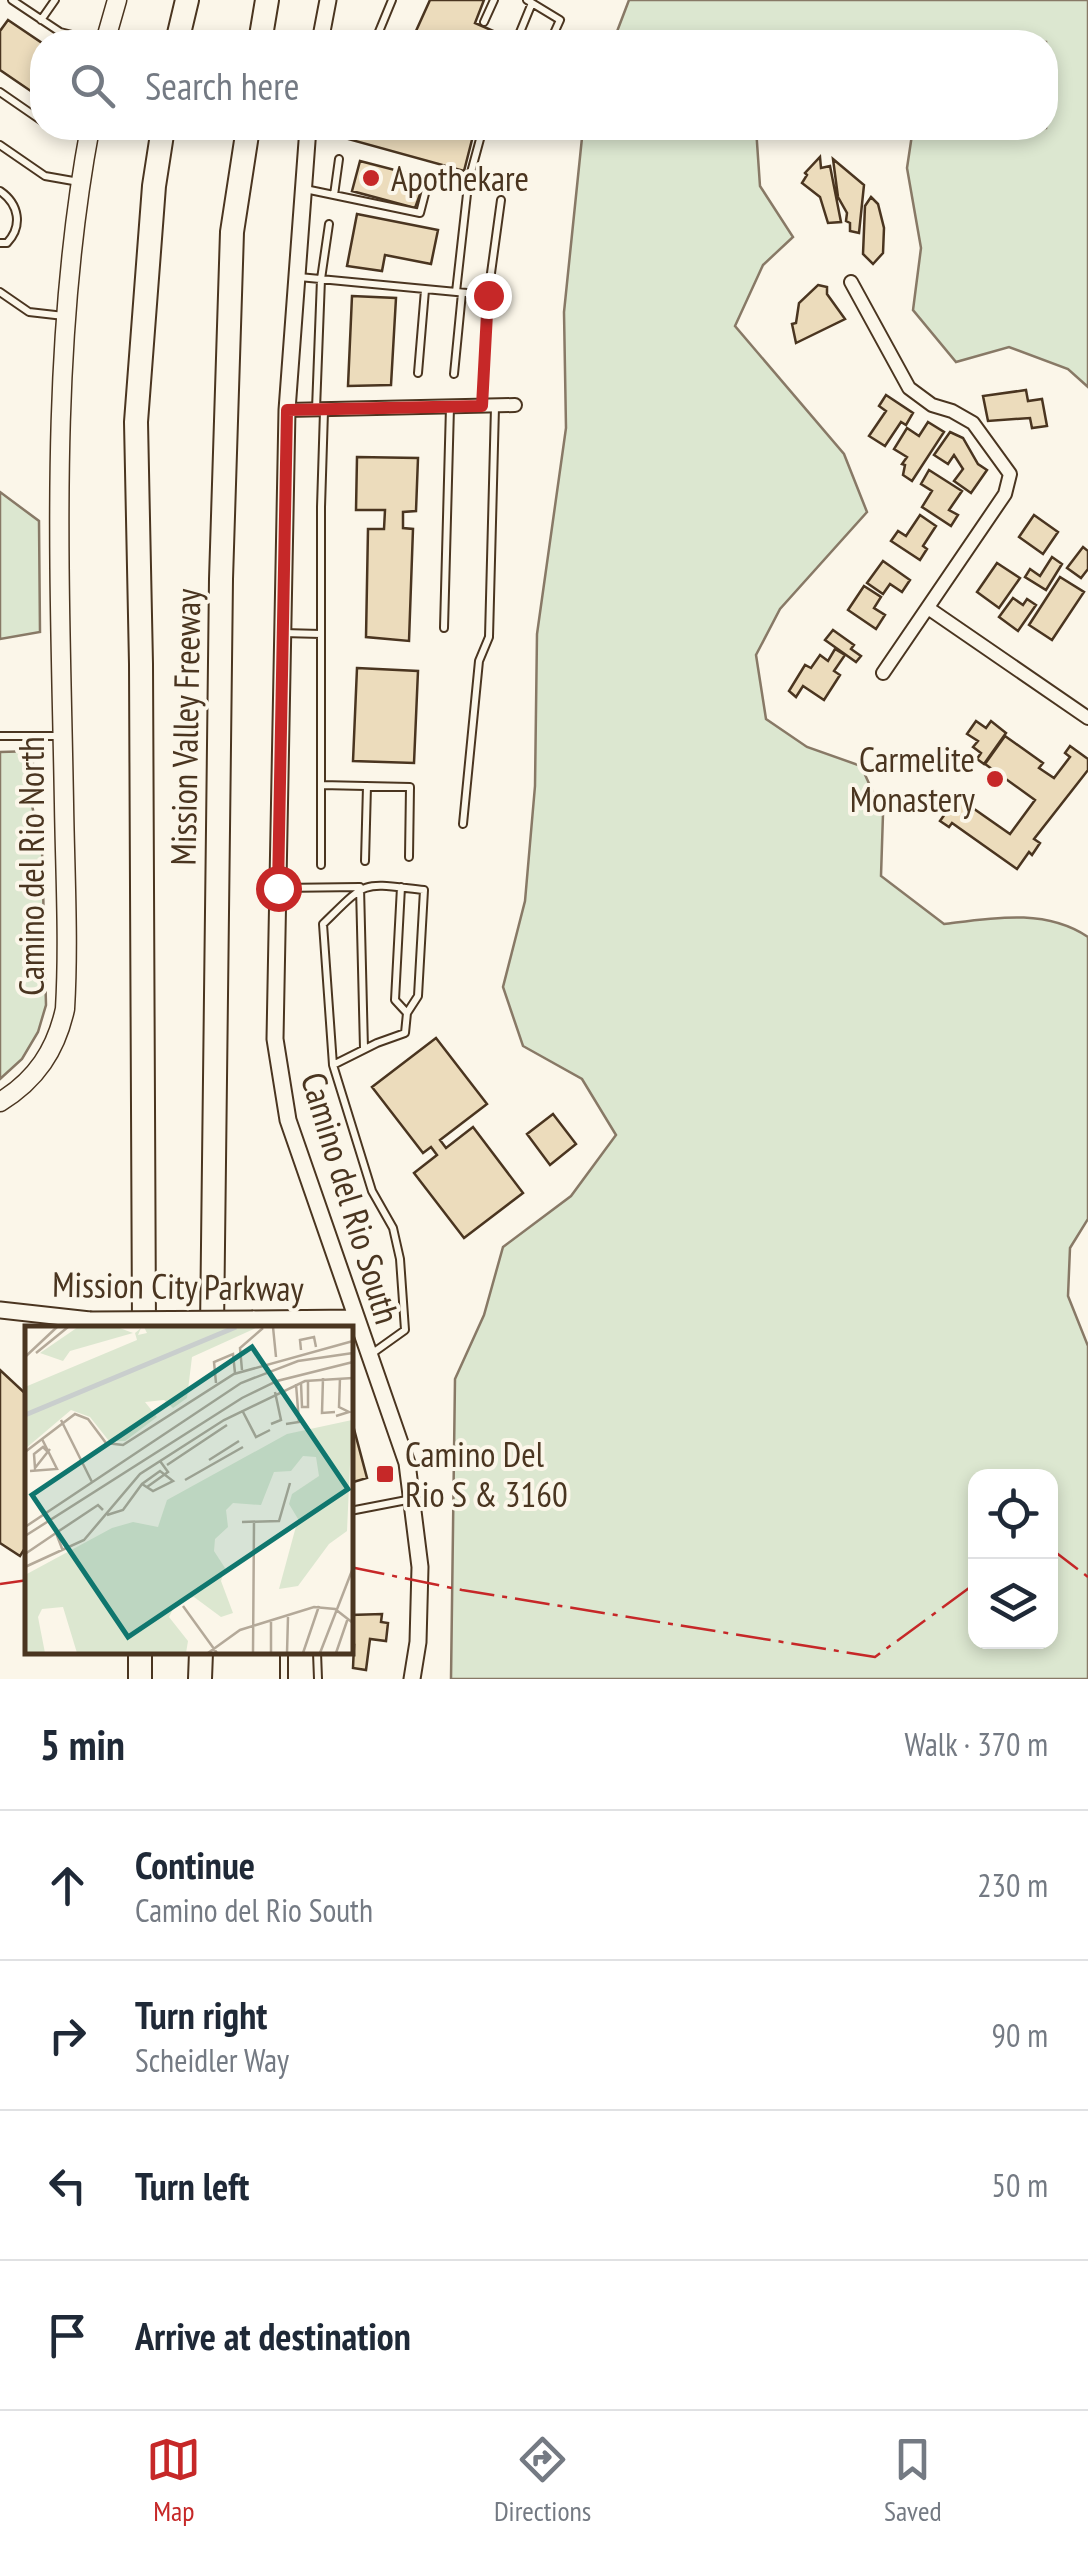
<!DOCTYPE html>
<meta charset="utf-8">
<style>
body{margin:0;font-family:"PT Sans Narrow",sans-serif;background:#f2f2f3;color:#1f2937}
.controls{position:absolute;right:30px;bottom:30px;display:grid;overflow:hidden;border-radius:20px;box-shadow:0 5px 15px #0003}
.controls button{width:90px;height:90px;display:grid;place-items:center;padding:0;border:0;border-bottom:2px solid #e0e1e3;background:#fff;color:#1f2937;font:50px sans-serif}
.stop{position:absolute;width:30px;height:30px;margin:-22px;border:8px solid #c62828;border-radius:50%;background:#fff}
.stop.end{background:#c62828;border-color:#fff;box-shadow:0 2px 10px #0008}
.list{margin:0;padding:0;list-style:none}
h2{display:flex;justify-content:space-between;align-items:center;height:130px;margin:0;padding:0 40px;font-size:42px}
h2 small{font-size:32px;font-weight:400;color:#747a83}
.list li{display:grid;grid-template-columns:65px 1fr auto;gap:30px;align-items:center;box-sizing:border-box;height:150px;padding:0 40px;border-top:2px solid #e0e1e3}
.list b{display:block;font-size:38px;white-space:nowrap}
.list p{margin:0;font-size:32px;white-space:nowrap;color:#747a83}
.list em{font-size:32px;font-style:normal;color:#747a83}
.icon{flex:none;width:55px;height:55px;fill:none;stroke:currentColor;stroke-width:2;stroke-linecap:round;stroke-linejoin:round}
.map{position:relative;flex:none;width:1088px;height:1679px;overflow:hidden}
.search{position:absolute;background:#fff;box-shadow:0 5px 15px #0003;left:30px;right:30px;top:30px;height:110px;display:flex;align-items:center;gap:25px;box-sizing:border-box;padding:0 35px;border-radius:40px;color:#747a83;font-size:38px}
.sheet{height:730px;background:#fff}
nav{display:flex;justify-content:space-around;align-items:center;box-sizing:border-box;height:140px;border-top:2px solid #e0e1e3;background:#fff;font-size:28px;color:#747a83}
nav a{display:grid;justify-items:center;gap:5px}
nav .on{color:#c62828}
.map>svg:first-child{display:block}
</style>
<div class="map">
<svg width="1088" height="1679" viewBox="0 0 1088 1679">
<rect width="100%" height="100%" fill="#fbf6e9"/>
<path fill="#dce7d0" stroke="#887966" stroke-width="2.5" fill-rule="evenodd" d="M629,0H1088V387L1068,369L1009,347L956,362L913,310L921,248L907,168L913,128H1046V42H613Z
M583,128H756L760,186L793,237L763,265L735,326L844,454L867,512L780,609L756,655L766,719L807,747L861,766L883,814L881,876L944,924C992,918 1045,908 1088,937V1219L1070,1248L1068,1296L1088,1346V1679H451L455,1379L484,1315L503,1247L571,1196L616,1135L582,1079L523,1046L503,987L525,901L535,786L537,634L566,428L564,312ZM1050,1476V1642H976V1476Z
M0,492L39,521L40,632L0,639Z
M34,751L30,797L42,849L46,1005L38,1032L22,1059L0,1079V752Z"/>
<path fill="#ecdcbc" stroke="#4a3520" stroke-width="2.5" d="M430,0H484L475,23L505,36L502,42H411Z
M8,20L42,43L41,98L0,70V31Z
M352,128H475L464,171L348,139Z
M820,157L821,168L830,166L841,222L828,223L820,197L802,183L807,175L805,173Z
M833,159L864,185L859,233L850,231V223L846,221L847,213L838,197Z
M360,161L426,178L415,208L352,191Z
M871,197L878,204L884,228L883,253L873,264L863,254L865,206Z
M357,214L438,230L431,264L385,255L382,271L347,266Z
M818,285L827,287V294L845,319L796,343L792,324L796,323L799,303Z
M352,296L396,298L391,385L348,386Z
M1026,390L1028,401L1042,399L1047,426L1032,428L1030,418L988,421L983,396Z
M886,395L913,413L906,425L901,422L885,446L869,436L886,411L879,406Z
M928,422L944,432L912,481L903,475L905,465L902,464L907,457L894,449L907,428L919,436Z
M950,432L963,438L978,464L987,470L971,493L954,481L963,469L954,455L948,464L934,455Z
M357,457L418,458L416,511L403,512V528L413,529L409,641L366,637L368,529H384L385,510H356Z
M929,470L962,491L949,510L958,515L951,526L922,507L932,491L921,484Z
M920,515L936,526L923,546L927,549L920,560L891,541L898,531L906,536Z
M1034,515L1058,532L1043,554L1019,537Z
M1083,547L1088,551V569L1081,578L1067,568Z
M1052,557L1062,564L1046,590L1025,577L1030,569L1040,576Z
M883,561L910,580L902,592L890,584L883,594L867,583Z
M997,563L1020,578L999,608L977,592Z
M1060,577L1084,592L1052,640L1029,625Z
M864,586L881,597L874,608L885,615L876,629L848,610Z
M1013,598L1023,605L1027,599L1036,605L1018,631L999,617Z
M833,630L854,645L851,649L861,656L856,662L825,640Z
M835,649L845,655L834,671L840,675L824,700L803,686L796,697L789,691L805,665L811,668L820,655L828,661Z
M357,668L418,671L414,763L353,761Z
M976,721L986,728L991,721L1006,733L984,764L977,759L981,753L973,747L978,741L967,734Z
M1005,736L1043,763L1039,768L1054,778L1070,757L1065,753L1070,746L1088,759V770L1034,839L1040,843L1032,855L1029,852L1017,869L952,823L949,827L940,821L957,797L1010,834L1035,800L985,764Z
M436,1038L487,1104L440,1140L446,1148L473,1127L523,1193L464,1238L414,1173L437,1155L431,1147L423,1153L372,1087Z
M553,1114L576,1144L550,1165L527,1134Z
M0,1370L28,1396V1550L25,1548L20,1556L0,1543Z
M350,1414L367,1478L350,1483Z
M382,1614L381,1622L388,1623L386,1641L370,1639L366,1670L353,1668L354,1645H350V1615Z"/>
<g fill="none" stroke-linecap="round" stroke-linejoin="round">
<g stroke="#4a3520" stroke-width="10">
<path id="service" d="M12,0L60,32L101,42
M527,0L560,20L550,42
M41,20L55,0
M484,22L494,0
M378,34L392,0
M516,42L532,3
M0,92L42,121
M54,128L87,135
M0,145L45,176L79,182
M470,176L483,128
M305,189L420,213L427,186
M0,191C19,204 23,226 7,243H0
M334,195L339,159
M299,277L488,295L501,200
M0,292L29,312L64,316
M456,292L467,194
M418,373L425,290
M454,374L462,293
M482,404L488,295
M316,409L321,279L329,224
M444,628L450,407
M283,633L321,634
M0,736H61
M321,785L410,787L409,857
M463,824L479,661L489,637L495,407
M365,861L367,786
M321,865V507L324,411
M401,887L395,1000L407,1013
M279,888L360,887L364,1049
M333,1065L377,1043L405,1033L407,1013L418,996L424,890C360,883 369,879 323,924L333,1065L372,1191L393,1228L400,1259L405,1330L370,1355
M350,1511L412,1499
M284,1652V1679
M317,1652L318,1679"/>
</g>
<g stroke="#4a3520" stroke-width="16">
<path id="minor" d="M851,282L909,388L932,405L952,411L973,423L1010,474L1005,494L883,673
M287,410L515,405
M928,608L1088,718"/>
</g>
<g stroke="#4a3520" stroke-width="19">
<path id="tertiary" d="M320,42L328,0
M308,128L287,410L275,1039L288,1120L407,1463L420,1567L418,1642L412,1679
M0,1310L90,1320
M253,1319L356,1318"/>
</g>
<g stroke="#4a3520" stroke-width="21">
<path id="secondary" d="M105,42L117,0
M0,1102C36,1080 56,1050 65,1009C69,941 65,872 64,804C60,578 48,351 90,128"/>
</g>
<g stroke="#4a3520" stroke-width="26">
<path id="motorway" d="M177,42L187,0
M260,42L267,0
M144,1329L141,664L136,422L154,186L163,128
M212,1329L221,579L232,232L248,128
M140,1679V1652
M200,1679L201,1652"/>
</g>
<use href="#service" stroke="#fbf6e9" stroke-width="6"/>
<use href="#minor" stroke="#fbf6e9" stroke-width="12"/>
<use href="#tertiary" stroke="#fbf6e9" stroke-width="15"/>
<use href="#secondary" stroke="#fbf6e9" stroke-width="18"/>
<use href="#motorway" stroke="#fbf6e9" stroke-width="22"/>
<g stroke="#4a3520" stroke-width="19" stroke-linecap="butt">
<path id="tertiary-bridge" d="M90,1320L253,1319"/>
</g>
<use href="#tertiary-bridge" stroke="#fbf6e9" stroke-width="15"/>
<path stroke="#c62828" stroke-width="2.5" stroke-dasharray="35 8 5 8" stroke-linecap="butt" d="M1050,1548L1088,1577
M350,1567L462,1590L875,1657L976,1583
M0,1584L28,1580"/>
</g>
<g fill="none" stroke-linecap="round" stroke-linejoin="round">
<path stroke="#c62828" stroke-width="12" d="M278,888L287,410L482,406L488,295"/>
</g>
<g fill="#c62828" stroke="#fbf6e9" stroke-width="4">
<circle cx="371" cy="178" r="10"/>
<circle cx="995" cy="779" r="10"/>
<rect x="375" y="1464" width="20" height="20" rx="5"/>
</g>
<g text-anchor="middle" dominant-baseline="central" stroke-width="8" stroke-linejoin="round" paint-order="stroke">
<g font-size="35" fill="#4a3520" stroke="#fbf6e9" text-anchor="start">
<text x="391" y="178">Apothekare</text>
<text x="975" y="759" text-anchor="end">Carmelite<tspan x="975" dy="40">Monastery</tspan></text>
<text x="405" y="1454">Camino Del<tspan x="405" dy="40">Rio S &amp; 3160</tspan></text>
</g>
<g font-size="35" fill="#4a3520" stroke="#fbf6e9">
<text transform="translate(185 727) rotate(-89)">Mission Valley Freeway</text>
<text transform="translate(31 866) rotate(-90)">Camino del Rio North</text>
<text transform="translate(351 1198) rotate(73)">Camino del Rio South</text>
<text transform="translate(178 1286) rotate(1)">Mission City Parkway</text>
</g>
</g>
<g transform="translate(25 1326)">
<rect width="328" height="328" fill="#fbf6e9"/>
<path d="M53,1H92L108,7L45,25L38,35L15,27ZM119,1H233L167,31L162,72L148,82L139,74L120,76L132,91L100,115H84L65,91L46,84L0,123V61L112,14L110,7L116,2L113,9L122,7ZM327,94L322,205L304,218L273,260L254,263L273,193L264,178L267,168L294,150L291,131L278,130L266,145L249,146L236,179L208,177L201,184L203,201L190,213L189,225L200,242L196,255L208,287L196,291L169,271L152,275L144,291L163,315L161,327H52L38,281L17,283L13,291L20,327H0V249L87,202L108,196L133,201L142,174L262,108Z" fill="#dce7d0"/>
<path fill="none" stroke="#c9cecd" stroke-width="5" d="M0,89L211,1"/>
<path fill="none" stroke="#b4a999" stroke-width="2.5" d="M248,1L251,31M276,24L275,14L289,11L291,21M11,27L43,1M0,31L32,1M217,44L215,22L238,2M298,52L297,87L310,86M191,57L189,36L208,28L210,47M276,57L277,81H283V55M217,84L231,111L245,104M311,90L324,86L314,81L315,52M36,94L67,156M246,98L256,94L250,66M261,98L274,96L271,58M22,125L18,121L9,128L10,142L25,123M0,126L50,88L63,93L81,117L98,119L209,48L328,15M184,134L214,115M142,139L202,99M5,145L32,143L17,113M160,154L218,121M122,161L143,146L135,135M82,189L98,184L117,158L135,145L148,155L128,165L117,158M217,196L254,195L265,157M0,201L216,57L273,35L328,27M0,210L217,72L252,55L328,36M38,225L31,207L73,179L78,184M0,228L31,207M0,241L59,214L115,148L199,94L280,55L328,52M158,280L192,327M246,296V327M183,327L215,304L289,281L310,283L328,297M228,327L229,196M262,327L263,291M278,327L294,280M295,327L328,242M311,327L323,292"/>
<path fill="#0f766e" fill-opacity="0.15" stroke="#0f766e" stroke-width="5" d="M227,21L323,163L103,311L7,169Z"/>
<rect width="328" height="328" fill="none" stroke="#4a3520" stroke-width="5"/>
</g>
</svg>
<div class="controls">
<button><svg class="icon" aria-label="locate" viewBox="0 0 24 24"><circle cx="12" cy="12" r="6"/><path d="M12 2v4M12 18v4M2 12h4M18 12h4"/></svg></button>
<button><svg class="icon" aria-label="layers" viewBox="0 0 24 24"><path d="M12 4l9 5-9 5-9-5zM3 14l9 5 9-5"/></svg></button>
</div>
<div class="stop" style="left:278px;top:888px"></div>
<div class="stop end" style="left:488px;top:295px"></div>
<div class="search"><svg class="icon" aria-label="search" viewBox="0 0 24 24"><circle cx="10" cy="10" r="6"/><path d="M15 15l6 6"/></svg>Search here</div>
</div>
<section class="sheet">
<h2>5 min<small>Walk · 370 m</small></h2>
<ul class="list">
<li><svg class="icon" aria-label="ahead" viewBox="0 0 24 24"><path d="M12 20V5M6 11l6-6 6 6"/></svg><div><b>Continue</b><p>Camino del Rio South</p></div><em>230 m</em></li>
<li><svg class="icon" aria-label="right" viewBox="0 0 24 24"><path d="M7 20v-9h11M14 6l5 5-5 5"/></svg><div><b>Turn right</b><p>Scheidler Way</p></div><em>90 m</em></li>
<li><svg class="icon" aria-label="left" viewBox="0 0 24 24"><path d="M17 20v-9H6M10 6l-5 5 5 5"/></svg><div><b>Turn left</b></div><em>50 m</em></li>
<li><svg class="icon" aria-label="arrive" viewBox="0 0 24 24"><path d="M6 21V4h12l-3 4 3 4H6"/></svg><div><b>Arrive at destination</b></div></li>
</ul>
</section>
<nav>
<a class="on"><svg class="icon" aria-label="map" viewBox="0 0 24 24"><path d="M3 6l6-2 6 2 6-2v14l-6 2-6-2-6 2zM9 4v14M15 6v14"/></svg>Map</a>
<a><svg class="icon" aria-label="directions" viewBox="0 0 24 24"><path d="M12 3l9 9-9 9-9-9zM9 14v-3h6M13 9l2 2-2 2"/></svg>Directions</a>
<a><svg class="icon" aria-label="saved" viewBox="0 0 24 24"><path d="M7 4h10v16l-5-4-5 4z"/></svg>Saved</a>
</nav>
